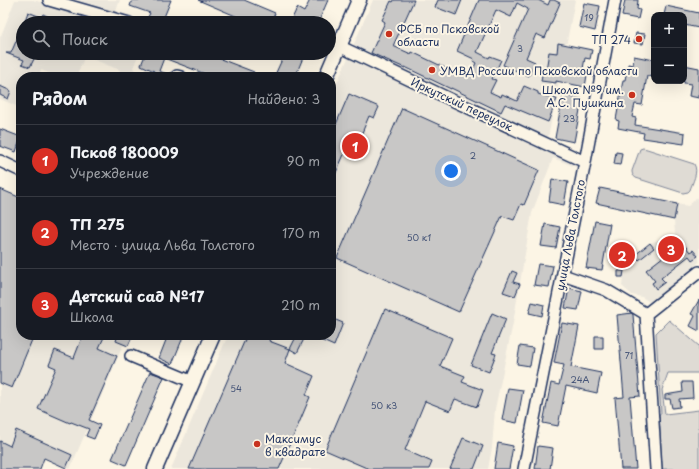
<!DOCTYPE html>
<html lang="ru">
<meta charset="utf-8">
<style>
body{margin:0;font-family:"Playpen Sans",sans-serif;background:#242831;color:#f1f3f6}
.controls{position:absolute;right:12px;top:12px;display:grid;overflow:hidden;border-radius:8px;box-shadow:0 4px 16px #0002}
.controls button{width:36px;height:36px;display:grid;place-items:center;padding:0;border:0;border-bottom:1px solid #363941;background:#171b24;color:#f1f3f6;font:20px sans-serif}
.you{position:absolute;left:451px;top:171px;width:14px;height:14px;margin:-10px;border:3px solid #fff;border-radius:50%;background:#1a73e8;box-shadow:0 0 0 6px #1a73e833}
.badge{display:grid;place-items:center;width:26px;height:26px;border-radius:50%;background:#d93025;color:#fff;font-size:13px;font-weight:700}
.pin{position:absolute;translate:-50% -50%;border:2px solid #fff;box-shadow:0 1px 4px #0006}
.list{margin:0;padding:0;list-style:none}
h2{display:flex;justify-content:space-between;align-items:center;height:52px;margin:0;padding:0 16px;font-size:17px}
h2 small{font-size:13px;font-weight:400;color:#9ea1a6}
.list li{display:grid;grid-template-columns:26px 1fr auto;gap:12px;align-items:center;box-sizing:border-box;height:72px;padding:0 16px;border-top:1px solid #363941}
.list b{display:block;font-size:15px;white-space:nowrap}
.list p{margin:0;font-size:13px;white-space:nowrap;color:#9ea1a6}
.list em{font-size:13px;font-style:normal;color:#9ea1a6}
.icon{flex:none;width:22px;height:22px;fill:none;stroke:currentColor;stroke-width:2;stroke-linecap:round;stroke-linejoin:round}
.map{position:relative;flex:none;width:699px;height:469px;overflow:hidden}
.search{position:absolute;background:#171b24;box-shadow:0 4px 16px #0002;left:16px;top:16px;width:320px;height:44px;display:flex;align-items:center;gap:10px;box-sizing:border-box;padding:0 14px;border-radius:22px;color:#9ea1a6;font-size:15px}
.panel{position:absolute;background:#171b24;box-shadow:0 4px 16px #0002;left:16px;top:72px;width:320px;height:268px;border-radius:16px}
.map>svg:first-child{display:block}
</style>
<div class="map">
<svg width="699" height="469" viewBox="0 0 699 469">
<rect width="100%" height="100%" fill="#fcf5e5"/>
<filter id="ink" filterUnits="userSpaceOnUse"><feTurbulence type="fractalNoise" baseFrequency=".025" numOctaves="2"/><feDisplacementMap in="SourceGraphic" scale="8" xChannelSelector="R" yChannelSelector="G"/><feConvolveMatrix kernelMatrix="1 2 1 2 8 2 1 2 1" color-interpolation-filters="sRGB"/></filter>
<g filter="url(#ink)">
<path fill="#ece7dc" d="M15,0H33L67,9L109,23H23V53H139L133,68L140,77H118L120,70L85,56L76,77H59L41,70L38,77H21V108L0,99V38Z
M65,0H120L115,14Z
M373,0H575L548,138L585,154L583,170L553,158L532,213L513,323L495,409L492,448L488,469H171L228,335H331V97Z
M0,190L21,335H133L129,346L123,345L70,469L45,458L43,461L0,441Z
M699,196V262L651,303L642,297L632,295L622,286L624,271L635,255L650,243L675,234L674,220L677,204L688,206Z"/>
<path fill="#dfdbd4" stroke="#7d8599" d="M643,148L647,149L694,164C699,172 692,183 690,190L688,192L683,193L636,178C633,176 632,174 632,171L640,149Z
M669,320L699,346V373H668L662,390L665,414L699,410V469H662L659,414H661L656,333Z"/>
<path fill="#c8c7c6" stroke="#1b2f5e" d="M132,0H171L162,22L148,17L150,13L130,6Z
M198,0H244L275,13L271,23H252Z
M310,0H328L318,23H290L297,8L304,12Z
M394,0H414L393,46L411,54L412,52L458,74L460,71L470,76L476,63L473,61L474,59L457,51L479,0H538L548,5L550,0H554L560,3L545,38L536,34L526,58L535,62L529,76L503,65L528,9L517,3L511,17L496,10L477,52L489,58L490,56L501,60L492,79L496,80L490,92L501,97L502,94L517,101L524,86L538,92V94L557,99L548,122L505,104L501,112L451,88V89L405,67V68L371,53L385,22L382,20L391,1L393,2Z
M438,0H462L456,15L435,7Z
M625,0H638L637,9L640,10L638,19L622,16Z
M584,3L600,6L595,31L579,27Z
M666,6L699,13V28L684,25V15H664Z
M28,12L41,17L43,14L51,18L50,21L54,23H24Z
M23,25V53H29L28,54L35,57L30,67L22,64L24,60L6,53H11Z
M636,33L645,34L643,44L634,43Z
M558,43L592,50L590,59L585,58L582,74L587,75L585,87L556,81V83L541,81L543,69L546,70L549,52L557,53Z
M146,53H205L254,72L252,77H213L164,58L159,71L170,75V77H152L154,71L141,65Z
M285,53H305L295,77H274Z
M634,56L654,60V77L647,76L642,105L635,104L632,117L636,118L635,125L685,133L684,144L643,138L644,133L618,128L619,121L616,120L623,80H625L628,64L633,65Z
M684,65L699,68V98L689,96L691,84L684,83Z
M0,86L11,91L8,99L0,95Z
M349,94L379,107L374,118L369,116L359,140L365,142L360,155L346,150L331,184V136Z
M563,95L582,99L574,142L555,138Z
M402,108L539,170L524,205L521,204L514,220L502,216L459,312L337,258Z
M0,129L21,137L16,152L0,146Z
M616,152L622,153L620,165L614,164Z
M552,179L568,182L564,205L549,202Z
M600,188L677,204L674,220L596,203Z
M0,189L21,198V335H34L12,388L0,383Z
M595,221L610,224L602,270L586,268Z
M545,224L560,227L556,248L541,246Z
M682,242L690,252L693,250L698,256L692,260L689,256L661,278L665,282L656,289L652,283L655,281L646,270Z
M650,243L654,248L639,260L635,255Z
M620,248L626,249L624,262L618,261Z
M538,264L553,266L549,287L534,285Z
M512,271L517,273L513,282L520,284L515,296L503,292Z
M618,271H624L623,277H618Z
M569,288L582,291L578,310L565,308Z
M699,300V331L690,326L695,316L691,314Z
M532,302L544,305L542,316L529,313Z
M385,309L452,338L440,366L465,376L462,382L483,390L477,407L455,399L450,411L425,401L405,450L432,462L429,469H369L325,450Z
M492,313L506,319L492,353L496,354L489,372L471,365Z
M632,313L633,315L640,396L630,397L636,469H621L615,398L624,397L617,315Z
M331,318L343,323L334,346L309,335H331Z
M562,323L579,326L571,367L601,373L597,393L566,386L558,426L543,423L551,383L559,385L564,365L554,363Z
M83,335H105L99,348L117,356L89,420L100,425L94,439L86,436L89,429L71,422L70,423L38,409L56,368L49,365L55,350L74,358Z
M118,335H133L128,346L116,341Z
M168,335H184L172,364L159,358Z
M247,335H271L269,341L290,349L285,363L314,376L306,395L310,397L294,435L279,469H189Z
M297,335H306L297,353L290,349Z
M595,336H603V349H595Z
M520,346L533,348L530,366L517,364Z
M150,372L164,377L126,465L112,459Z
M682,382H692L693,398L679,399L680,407L672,408L670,399H665V395L683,392Z
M508,388L523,390L517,423L502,420Z
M16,430L72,455L66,468L44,458L40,469H0V441L10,446Z
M463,438L483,446L474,469H450Z
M498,443L513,446L509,469H494Z
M538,446L553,448L550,469H535Z"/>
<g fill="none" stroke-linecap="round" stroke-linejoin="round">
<g stroke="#1b2f5e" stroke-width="14">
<path id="minor" d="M49,0L129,23
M339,46L454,101L585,162
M177,76L181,77
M0,161L21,171
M563,275L606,290L646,314
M646,314L656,469
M646,314L699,272
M131,356L193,382
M524,469L585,162L615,0"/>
</g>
<g stroke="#1b2f5e" stroke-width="17">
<path id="major" d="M326,77L359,0
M155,469L213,335"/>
</g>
<use href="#minor" stroke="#fcf5e5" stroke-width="11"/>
<use href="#major" stroke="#fcf5e5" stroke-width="14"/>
</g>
</g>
<g fill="#c8321e" stroke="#fcf5e5" stroke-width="1.5">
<circle cx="389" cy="34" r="4"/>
<circle cx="639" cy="39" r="4"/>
<circle cx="432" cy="70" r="4"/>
<circle cx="632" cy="95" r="4"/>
<circle cx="257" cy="444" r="4"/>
</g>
<g text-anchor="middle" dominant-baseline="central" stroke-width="4" stroke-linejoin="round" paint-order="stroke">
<g font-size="9" fill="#465578">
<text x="589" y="17">19</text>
<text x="520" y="48">3</text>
<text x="569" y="118">23</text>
<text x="473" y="155">2</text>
<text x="419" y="237">50 к1</text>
<text x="629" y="355">71</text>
<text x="580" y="379">24А</text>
<text x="236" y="388">54</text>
<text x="384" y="405">50 к3</text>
</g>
<g font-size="11" fill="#1b2f5e" stroke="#fcf5e5" text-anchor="start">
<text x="397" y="28">ФСБ по Псковской<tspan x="397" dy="13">области</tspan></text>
<text x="631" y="39" text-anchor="end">ТП 274</text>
<text x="440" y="70">УМВД России по Псковской области</text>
<text x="624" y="89" text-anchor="end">Школа №9 им.<tspan x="624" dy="13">А.С. Пушкина</tspan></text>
<text x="265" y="438">Максимус<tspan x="265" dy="13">в квадрате</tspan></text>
</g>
<g font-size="11" fill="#1b2f5e" stroke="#fcf5e5">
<text transform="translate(462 104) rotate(25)">Иркутский переулок</text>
<text transform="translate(570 235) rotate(-79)">улица Льва Толстого</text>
</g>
</g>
</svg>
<div class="controls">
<button>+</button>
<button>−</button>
</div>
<div class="you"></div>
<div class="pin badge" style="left:355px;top:146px">1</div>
<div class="pin badge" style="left:622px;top:255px">2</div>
<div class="pin badge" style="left:671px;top:249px">3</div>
<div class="search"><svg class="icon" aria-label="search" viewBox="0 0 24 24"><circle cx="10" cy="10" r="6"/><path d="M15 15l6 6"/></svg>Поиск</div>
<section class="panel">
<h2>Рядом<small>Найдено: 3</small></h2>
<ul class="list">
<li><span class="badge">1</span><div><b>Псков 180009</b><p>Учреждение</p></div><em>90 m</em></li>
<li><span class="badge">2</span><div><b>ТП 275</b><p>Место · улица Льва Толстого</p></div><em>170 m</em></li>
<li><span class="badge">3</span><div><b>Детский сад №17</b><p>Школа</p></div><em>210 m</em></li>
</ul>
</section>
</div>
